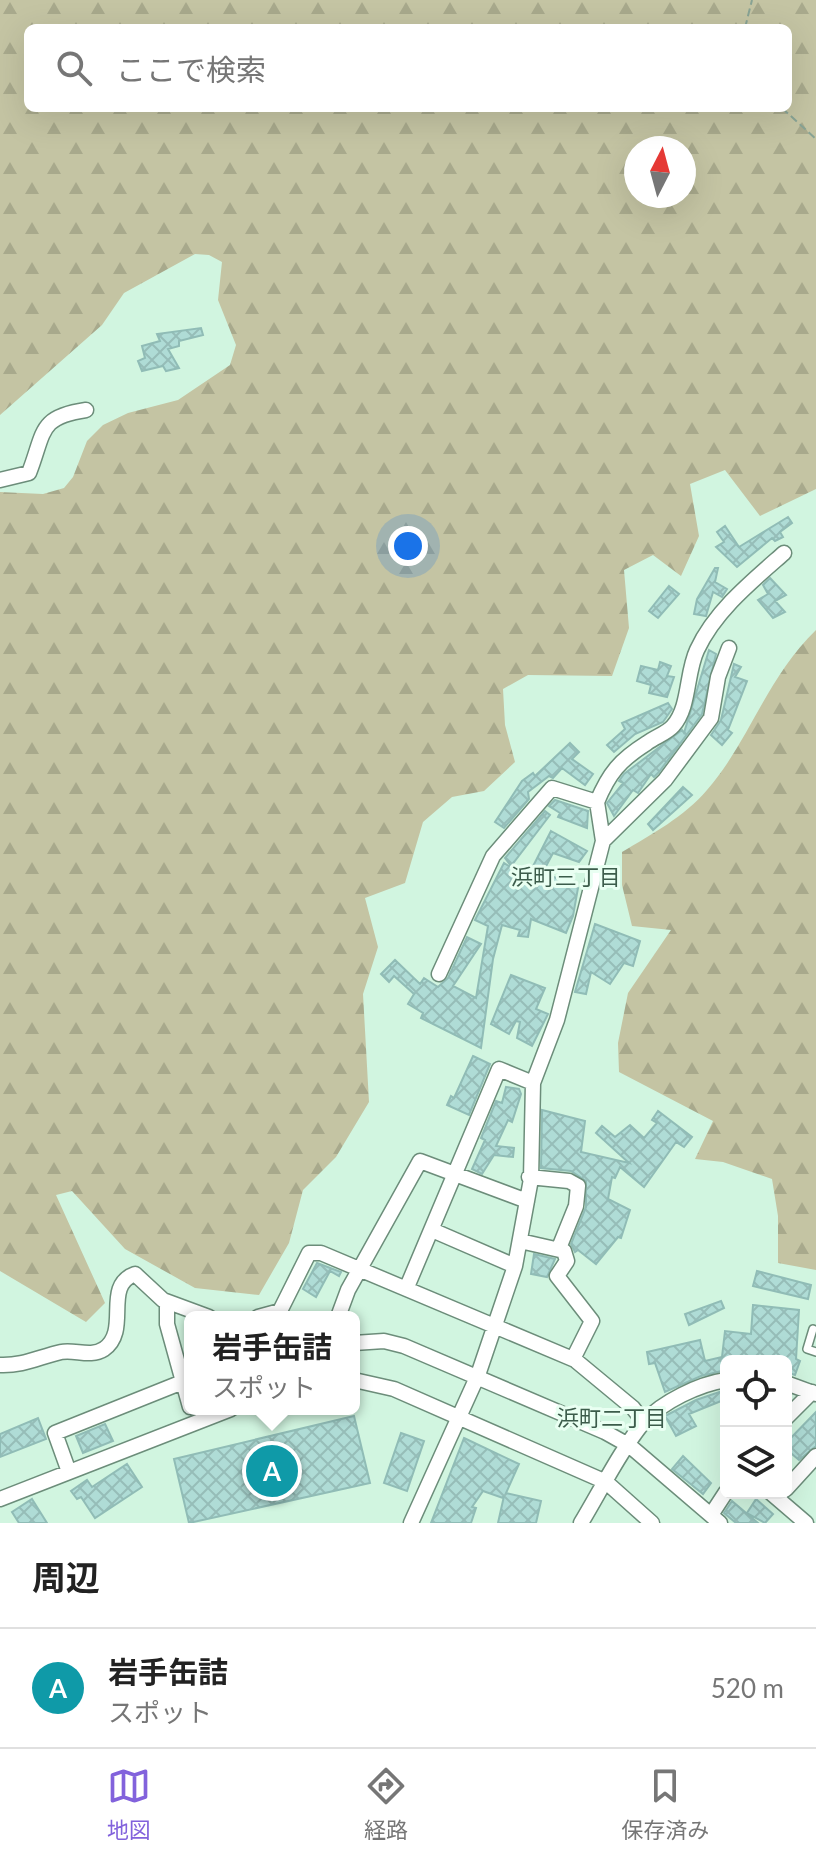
<!DOCTYPE html>
<html lang="ja">
<meta charset="utf-8">
<style>
body{margin:0;font-family:Lato,"Noto Sans JP",sans-serif;background:#f6f6f6;color:#222}
.controls{position:absolute;right:24px;bottom:24px;display:grid;overflow:hidden;border-radius:12px;box-shadow:0 8px 32px #0002}
.controls button{width:72px;height:72px;display:grid;place-items:center;padding:0;border:0;border-bottom:2px solid #e0e0e0;background:#fff;color:#222;font:40px sans-serif}
.compass{position:absolute;left:624px;top:136px;width:72px;height:72px;border-radius:50%;background:#fff;box-shadow:0 8px 32px #0002;rotate:6deg}
.you{position:absolute;left:408px;top:546px;width:28px;height:28px;margin:-20px;border:6px solid #fff;border-radius:50%;background:#1a73e8;box-shadow:0 0 0 12px #1a73e833}
.badge{display:grid;place-items:center;width:52px;height:52px;border-radius:50%;background:#8262dc;color:#fff;font-size:26px;font-weight:700}
.pin{position:absolute;translate:-50% -50%;border:4px solid #fff;box-shadow:0 2px 8px #0006}
.popup{position:absolute;left:184px;top:1311px;width:176px;height:104px;box-sizing:border-box;display:grid;place-content:center;border-radius:12px;background:#fff;filter:drop-shadow(0 2px 6px #0005);font-size:26px;white-space:nowrap;color:#767676}
.popup b{font-size:30px;color:#222}
.popup::after{content:'';position:absolute;left:50%;top:100%;margin-left:-16px;border:16px solid transparent;border-top-color:#fff}
.list{margin:0;padding:0;list-style:none}
h2{display:flex;justify-content:space-between;align-items:center;height:104px;margin:0;padding:0 32px;font-size:34px}
h2 small{font-size:26px;font-weight:400;color:#767676}
.list li{display:grid;grid-template-columns:52px 1fr auto;gap:24px;align-items:center;box-sizing:border-box;height:120px;padding:0 32px;border-top:2px solid #e0e0e0}
.list b{display:block;font-size:30px;white-space:nowrap}
.list p{margin:0;font-size:26px;white-space:nowrap;color:#767676}
.list em{font-size:26px;font-style:normal;color:#767676}
.icon{flex:none;width:44px;height:44px;fill:none;stroke:currentColor;stroke-width:2;stroke-linecap:round;stroke-linejoin:round}
.map{position:relative;flex:none;width:816px;height:1523px;overflow:hidden}
.search{position:absolute;background:#fff;box-shadow:0 8px 32px #0002;left:24px;right:24px;top:24px;height:88px;display:flex;align-items:center;gap:20px;box-sizing:border-box;padding:0 28px;border-radius:12px;color:#767676;font-size:30px}
.sheet{height:224px;background:#fff}
nav{display:flex;justify-content:space-around;align-items:center;box-sizing:border-box;height:112px;border-top:2px solid #e0e0e0;background:#fff;font-size:22px;color:#767676}
nav a{display:grid;justify-items:center;gap:4px}
nav .on{color:#8262dc}
.map>svg:first-child{display:block}
</style>
<div class="map">
<svg width="816" height="1523" viewBox="0 0 816 1523">
<defs>
<pattern id="forest-firs" width="22" height="20" patternUnits="userSpaceOnUse" patternTransform="scale(2)"><rect width="22" height="20" fill="#c4c4a3"/><path d="M5 1l3.5 6h-7zM16 11l3.5 6h-7z" fill="#a8a98c"/></pattern>
<pattern id="building-cross-hatch" width="8" height="8" patternUnits="userSpaceOnUse" patternTransform="scale(2)"><rect width="8" height="8" fill="#afdcd6"/><path d="M0 0l8 8M0 8l8-8" fill="none" stroke="#96bdb8"/></pattern>
</defs>
<rect width="100%" height="100%" fill="#d1f5e0"/>
<path fill="url(#forest-firs)" fill-rule="evenodd" d="M0,0H816V489L760,516L725,470L690,484L699,536L681,576L653,555L624,570L629,628L612,676L528,675L503,689L505,725L515,762L484,791L452,797L423,822L405,883L365,898L378,947L363,994L369,1102L336,1157L303,1190L289,1243L259,1295L195,1288L125,1249L72,1191L56,1195L105,1303L86,1322L0,1271V492L43,494L64,488L73,477L87,441L103,425L128,413L178,400L230,365L236,345L218,300L222,262L209,255L195,254L124,293L102,325L0,415ZM28,28H788V108H28ZM636,148H684V196H636Z
M816,630V1270L778,1263V1216L772,1179L723,1162L695,1159L713,1121L619,1072L618,1043L628,993L671,930L632,926L622,885V852C652,834 684,817 707,790C749,742 767,677 816,630Z"/>
<path fill="url(#building-cross-hatch)" stroke="#90bcb6" stroke-width="2" d="M201,328L203,335L179,341V346L168,349L179,368L166,371L163,366L142,371L138,361L145,358L142,346L160,341L157,334Z
M788,517L792,523L780,532L783,537L775,541L772,538L737,567L716,547L724,542L717,532L725,526L739,547Z
M715,568H718L715,582L727,589L722,597L713,592L706,616L694,614L697,599Z
M770,578L786,595L775,601L785,612L773,618L758,600L768,594L763,585Z
M669,586L679,594L658,618L649,611Z
M709,650L716,654L702,714L659,772L654,777L651,774L638,793L633,790L614,816L607,803L623,783L619,781L624,774L682,730L684,733Z
M660,662L671,666L667,676L674,677L667,697L649,693L651,685L637,681L641,666L658,670Z
M734,664L741,667L735,677L747,681L728,730L732,733L722,745L711,735L721,720Z
M668,703L672,709L663,722L635,734L614,752L607,745L625,729L622,723Z
M570,743L579,752L572,759L593,774L585,785L562,768L553,778L549,776L528,792L529,799L504,828L495,822L522,781L533,773L535,776Z
M683,787L692,795L653,830L648,824Z
M555,800L588,811L587,828L558,817L560,813L549,806Z
M545,811L550,815L511,866L505,858Z
M551,831L587,851L579,862L553,853L543,872L578,888L573,916L566,933L531,919L528,937L518,936L520,930L502,925L493,959L481,1048L421,1018L423,1013L408,1004L414,994L394,976L389,982L381,974L395,960L420,984L424,978L438,987L448,978L467,937L481,944L453,986L476,998L488,926L475,920L504,863L527,878Z
M595,924L640,941L633,966L624,963L610,984L591,972L586,994L575,992Z
M511,975L545,988L536,1009L548,1014L532,1046L517,1038L520,1022L516,1021L509,1034L491,1024Z
M473,1056L490,1064L469,1115L447,1105L451,1096L454,1098Z
M506,1087L519,1089L521,1094L512,1122L508,1120L496,1146L514,1148L513,1157L494,1155L482,1174L472,1169L485,1140L481,1138L496,1101L502,1103Z
M542,1110L585,1121L581,1152L629,1163L596,1133L602,1126L615,1137L630,1125L644,1138L657,1123L652,1120L658,1111L692,1137L684,1147L676,1142L644,1187L620,1167L615,1178L612,1177L608,1199L630,1210L621,1238L618,1237L596,1264L578,1250L575,1252L571,1244L586,1207V1181L571,1171L541,1168Z
M534,1254L555,1259L547,1277L531,1274Z
M317,1263L341,1272L339,1276L330,1271L316,1297L303,1289Z
M757,1271L811,1285L808,1299L753,1286Z
M721,1301L724,1308L689,1325L685,1314Z
M753,1305L799,1310L796,1359L800,1361L795,1375L786,1372V1361H726V1370L701,1376L665,1392L655,1363L649,1364L647,1352L700,1340L705,1361L722,1357L725,1331L751,1334Z
M725,1390L726,1399L689,1414L696,1426L676,1436L665,1416L696,1400Z
M816,1412V1446L799,1460L786,1449V1443Z
M354,1416L370,1483L189,1523L174,1459Z
M38,1418L46,1439L0,1457V1434Z
M105,1424L113,1441L83,1453L76,1436Z
M401,1433L424,1441L407,1491L384,1483Z
M464,1438L519,1464L506,1493L541,1501L536,1523H498L504,1496L503,1498L483,1491L472,1507L476,1508L471,1523H431Z
M683,1456L711,1483L703,1494L672,1469Z
M127,1464L142,1487L95,1518L81,1497L77,1499L71,1491L87,1480L92,1487Z
M32,1499L47,1523H19L12,1512Z
M756,1499L773,1514L765,1523L747,1513Z
M732,1501L758,1523H736L724,1513Z"/>
<g fill="none" stroke-linecap="round" stroke-linejoin="round">
<g stroke="#6c8d7a" stroke-width="10">
<path id="lane" d="M813,1329L807,1349L816,1352"/>
</g>
<g stroke="#6c8d7a" stroke-width="17">
<path id="street" d="M0,480L29,473C45,432 38,417 86,410
M597,802C609,773 620,760 647,743C655,737 667,733 673,726C690,707 686,673 697,650C715,611 752,581 784,553
M603,841L665,780L711,718L718,677L729,648
M529,1177L569,1181L578,1186L576,1206L559,1248
M432,1230L515,1266
M520,1241L564,1251L567,1261L557,1276L592,1321L573,1359
M407,1287L499,1069L533,1083
M167,1302V1324L190,1407
M258,1317L280,1311L309,1253H321L575,1360L633,1408L644,1422
M338,1317L348,1290L420,1161L527,1201
M354,1343L384,1341L404,1346L605,1432L630,1446L720,1523
M0,1365C23,1366 39,1357 61,1352C75,1349 90,1358 104,1349C131,1330 102,1286 135,1274L163,1300L209,1317
M354,1380L394,1389L606,1482L652,1523
M786,1383L816,1394
M786,1418L812,1392
M69,1472L55,1433L190,1379
M786,1489L816,1456
M771,1493L806,1523
M0,1499L231,1409
M711,1515L726,1492
M411,1523L478,1375L515,1266L531,1179L533,1083L557,1020L603,841L597,802L552,788L493,856L439,974
M581,1523C598,1495 623,1446 644,1422C662,1402 699,1384 726,1380"/>
</g>
<path stroke="#88a394" stroke-width="2" stroke-dasharray="8 4" stroke-linecap="butt" d="M745,28L752,0
M782,108L816,139"/>
<use href="#lane" stroke="#fff" stroke-width="7"/>
<use href="#street" stroke="#fff" stroke-width="14"/>
</g>
<g text-anchor="middle" dominant-baseline="central" stroke-width="6" stroke-linejoin="round" paint-order="stroke">
<g font-size="22" fill="#3c5c4b" stroke="#e9fff2">
<text x="566" y="876">浜町三丁目</text>
<text x="612" y="1417">浜町二丁目</text>
</g>
</g>
</svg>
<div class="controls">
<button><svg class="icon" aria-label="locate" viewBox="0 0 24 24"><circle cx="12" cy="12" r="6"/><path d="M12 2v4M12 18v4M2 12h4M18 12h4"/></svg></button>
<button><svg class="icon" aria-label="layers" viewBox="0 0 24 24"><path d="M12 4l9 5-9 5-9-5zM3 14l9 5 9-5"/></svg></button>
</div>
<svg class="compass" viewBox="-18 -18 36 36"><path d="M0-13l5 13h-10z" fill="#e53935"/><path d="M0 13l5-13h-10z" fill="#767676"/></svg>
<div class="you"></div>
<div class="pin badge" style="left:272px;top:1471px;background:#0f9aa8">A</div>
<div class="popup"><b>岩手缶詰</b>スポット</div>
<div class="search"><svg class="icon" aria-label="search" viewBox="0 0 24 24"><circle cx="10" cy="10" r="6"/><path d="M15 15l6 6"/></svg>ここで検索</div>
</div>
<section class="sheet">
<h2>周辺<small></small></h2>
<ul class="list">
<li><span class="badge" style="background:#0f9aa8">A</span><div><b>岩手缶詰</b><p>スポット</p></div><em>520 m</em></li>
</ul>
</section>
<nav>
<a class="on"><svg class="icon" aria-label="map" viewBox="0 0 24 24"><path d="M3 6l6-2 6 2 6-2v14l-6 2-6-2-6 2zM9 4v14M15 6v14"/></svg>地図</a>
<a><svg class="icon" aria-label="directions" viewBox="0 0 24 24"><path d="M12 3l9 9-9 9-9-9zM9 14v-3h6M13 9l2 2-2 2"/></svg>経路</a>
<a><svg class="icon" aria-label="saved" viewBox="0 0 24 24"><path d="M7 4h10v16l-5-4-5 4z"/></svg>保存済み</a>
</nav>
